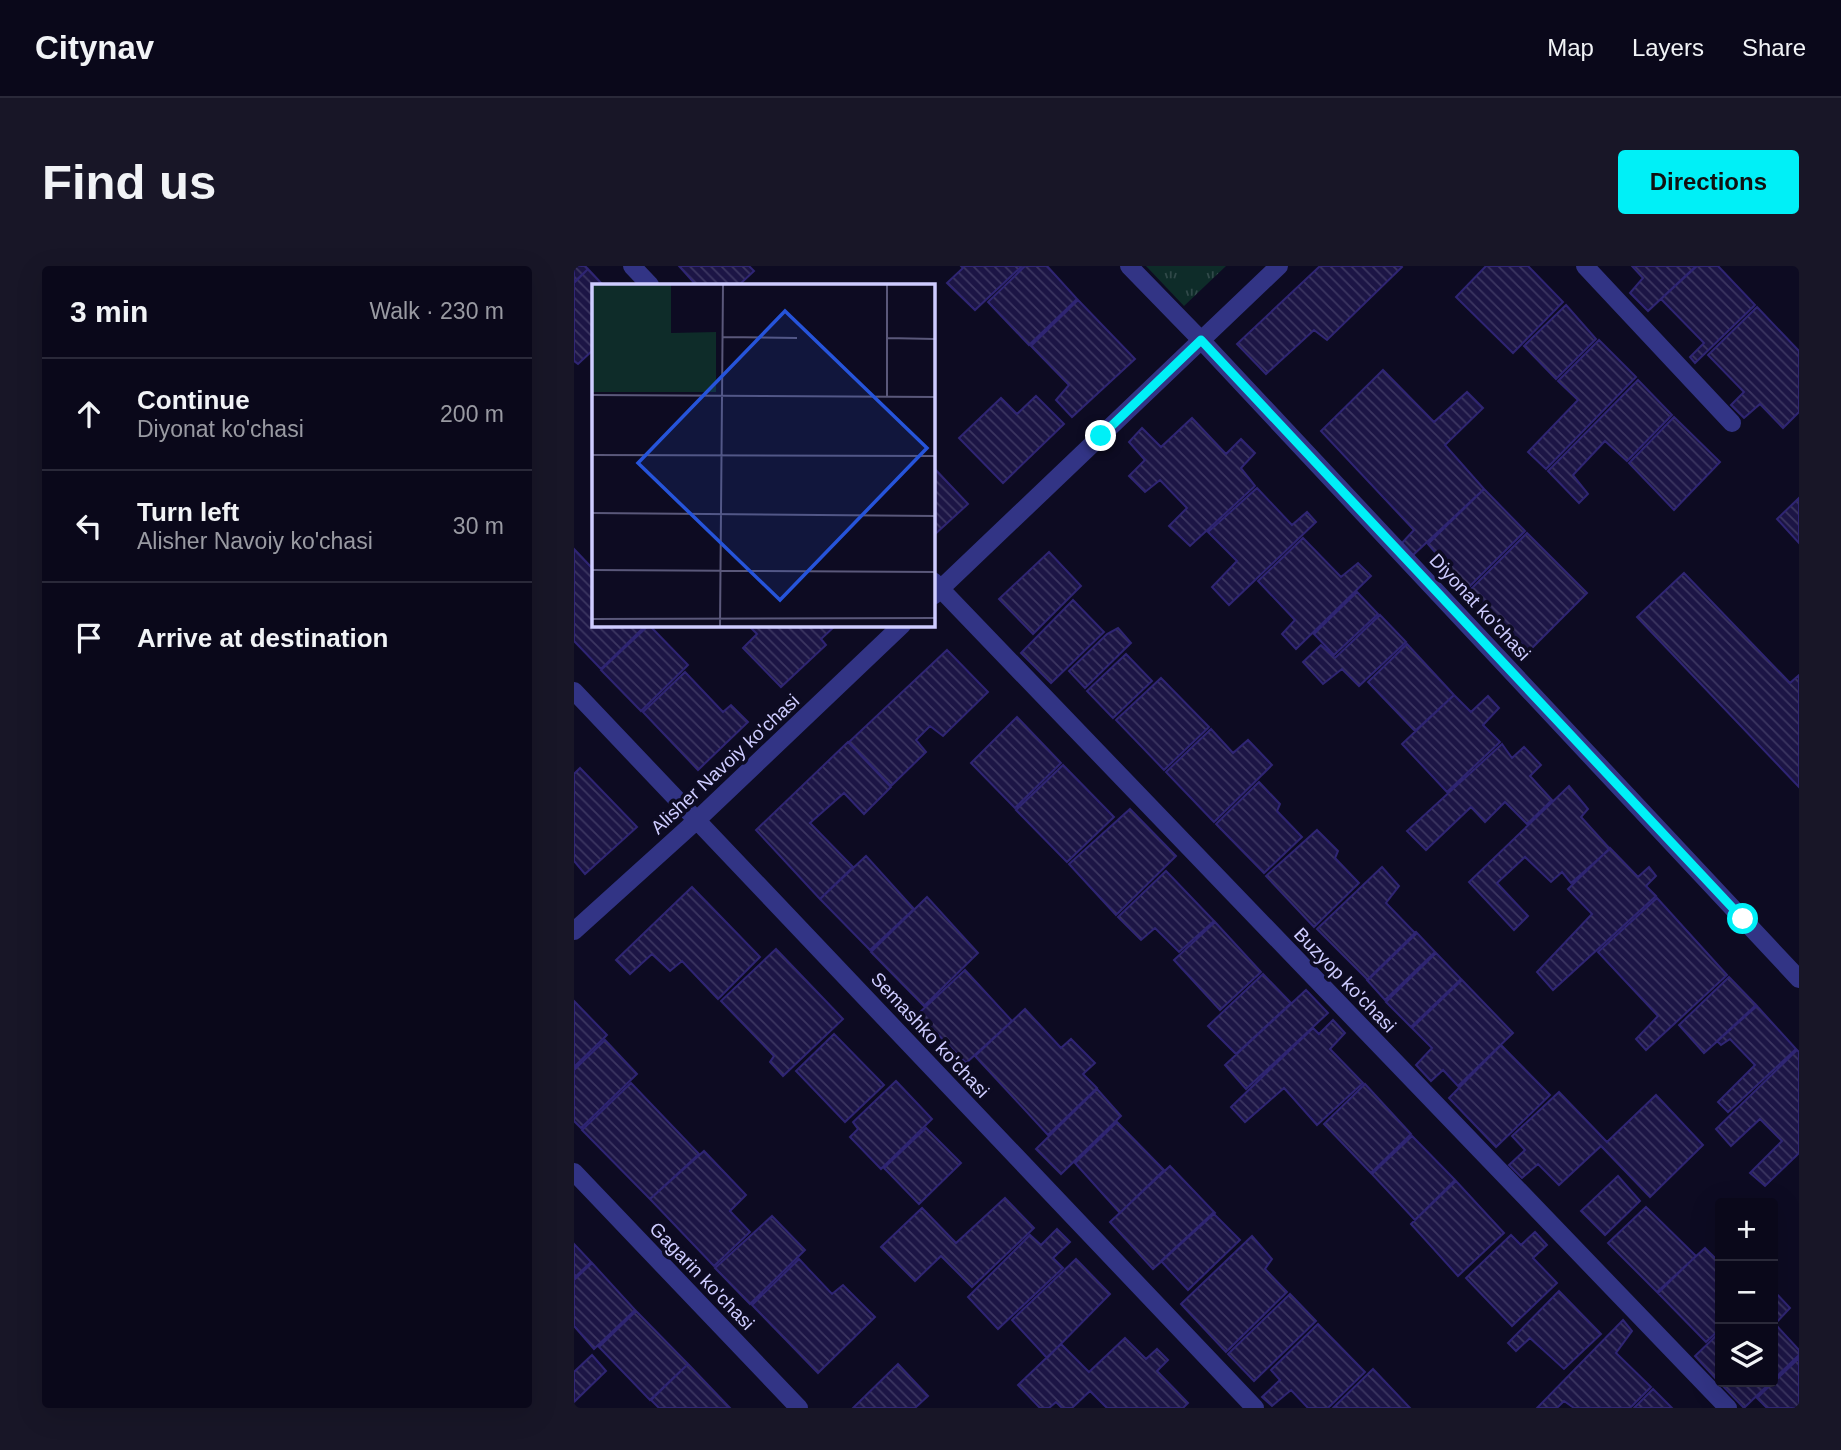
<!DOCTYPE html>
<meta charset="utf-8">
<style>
body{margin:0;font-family:Helvetica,sans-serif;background:#181627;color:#f1f3f6}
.controls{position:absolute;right:21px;bottom:21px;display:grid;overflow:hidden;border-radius:7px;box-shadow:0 7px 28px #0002}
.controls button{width:63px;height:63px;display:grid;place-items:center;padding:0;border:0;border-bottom:2px solid #2a2939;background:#0a081a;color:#f1f3f6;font:35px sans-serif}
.stop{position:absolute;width:21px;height:21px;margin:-16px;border:5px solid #00f0f7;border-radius:50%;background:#fff}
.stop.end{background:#00f0f7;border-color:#fff;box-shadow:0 2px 7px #0008}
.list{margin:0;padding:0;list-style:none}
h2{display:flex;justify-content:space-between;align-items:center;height:91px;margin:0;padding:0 28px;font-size:30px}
h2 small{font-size:23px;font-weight:400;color:#999aa2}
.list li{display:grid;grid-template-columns:46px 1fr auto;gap:21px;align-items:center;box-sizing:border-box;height:112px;padding:0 28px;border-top:2px solid #2a2939}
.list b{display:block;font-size:26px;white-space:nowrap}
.list p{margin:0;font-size:23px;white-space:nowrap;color:#999aa2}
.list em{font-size:23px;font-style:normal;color:#999aa2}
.icon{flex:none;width:38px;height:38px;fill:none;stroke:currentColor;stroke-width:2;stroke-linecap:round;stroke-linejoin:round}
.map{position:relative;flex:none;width:1225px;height:1142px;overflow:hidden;border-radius:7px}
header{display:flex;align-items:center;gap:42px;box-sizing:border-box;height:98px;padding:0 35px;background:#0a081a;border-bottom:2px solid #2a2939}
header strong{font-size:33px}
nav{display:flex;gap:38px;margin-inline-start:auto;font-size:24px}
.intro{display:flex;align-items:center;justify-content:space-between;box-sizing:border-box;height:168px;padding:0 42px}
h1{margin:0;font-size:49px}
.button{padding:18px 32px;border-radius:7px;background:#00f0f7;color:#111;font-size:24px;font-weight:700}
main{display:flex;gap:42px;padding:0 42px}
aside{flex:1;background:#0a081a;border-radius:7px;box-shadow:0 7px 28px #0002}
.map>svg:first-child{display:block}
</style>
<header>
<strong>Citynav</strong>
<nav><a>Map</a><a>Layers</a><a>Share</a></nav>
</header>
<div class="intro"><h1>Find us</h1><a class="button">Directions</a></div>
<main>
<aside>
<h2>3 min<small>Walk · 230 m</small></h2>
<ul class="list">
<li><svg class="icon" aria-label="ahead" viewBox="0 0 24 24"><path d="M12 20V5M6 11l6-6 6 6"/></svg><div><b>Continue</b><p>Diyonat ko'chasi</p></div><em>200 m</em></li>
<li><svg class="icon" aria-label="left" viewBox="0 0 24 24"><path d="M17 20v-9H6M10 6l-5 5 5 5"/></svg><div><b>Turn left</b><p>Alisher Navoiy ko'chasi</p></div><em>30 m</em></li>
<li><svg class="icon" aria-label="arrive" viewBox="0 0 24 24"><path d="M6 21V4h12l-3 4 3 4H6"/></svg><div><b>Arrive at destination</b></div></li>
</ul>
</aside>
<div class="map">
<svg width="1225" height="1142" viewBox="0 0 1225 1142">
<defs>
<pattern id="grass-tufts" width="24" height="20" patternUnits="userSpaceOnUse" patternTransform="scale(1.75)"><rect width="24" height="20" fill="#0e2c29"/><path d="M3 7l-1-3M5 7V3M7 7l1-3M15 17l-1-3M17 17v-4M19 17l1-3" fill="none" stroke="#304949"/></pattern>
<pattern id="building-back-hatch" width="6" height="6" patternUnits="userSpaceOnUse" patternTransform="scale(1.75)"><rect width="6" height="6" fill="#1c1545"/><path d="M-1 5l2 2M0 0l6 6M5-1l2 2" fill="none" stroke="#3c3661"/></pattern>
</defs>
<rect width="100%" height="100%" fill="#0d0b22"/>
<path fill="url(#grass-tufts)" d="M572,0H652L610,40Z"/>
<path fill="url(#building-back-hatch)" stroke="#2f2573" stroke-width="2" d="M0,0H11L14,3L0,16Z
M105,0H175L180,5L165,19H122Z
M387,0H448L401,44L373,17L389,2Z
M451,0H473L503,33L455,79L414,36Z
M746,0H827L828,1L753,74L740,64L692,108L663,78Z
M912,0H954L989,36L939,87L882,31Z
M1058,0H1122L1074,45L1056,27L1069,12Z
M1123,0H1144L1181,39L1121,97L1116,91L1130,77L1087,33Z
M14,3L29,19H19V84L4,98L0,95V17Z
M504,34L561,93L498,151L482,134L495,119L457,80Z
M992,39L1022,73L982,113L950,80Z
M1183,41L1225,85V146L1209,162L1186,138L1170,152L1157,139L1170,126L1134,89Z
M1025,74L1062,111L972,203L954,186L1004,134L984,115Z
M809,104L860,156L893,126L909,142L871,179L910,223L838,290L827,278L840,264L747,165Z
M1064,114L1098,149L1053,195L1031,175L999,209L1014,228L1005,237L974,205Z
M462,130L490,158L429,217L385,172L427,132L443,148Z
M1100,151L1146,196L1100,244L1055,197Z
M618,152L652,188L667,173L681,187L667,202L681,220L616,280L595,260L613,242L586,214L571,226L555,210L571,194L555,176L568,162L587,181Z
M359,201L394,238L360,269L359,268Z
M683,222L718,259L733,246L742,256L655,339L638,321L663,295L634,266Z
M910,223L951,265L893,323L854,278Z
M1225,232V277L1203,253Z
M953,267L1013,327L955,385L894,326Z
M729,272L767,311L784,297L797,310L722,383L708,368L721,354L684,315Z
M0,283L19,303V359H68L70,361L27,403L0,375Z
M475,286L507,320L459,368L425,333Z
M1110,307L1216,417L1225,409V521L1063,351Z
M783,326L804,348L760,389L740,368Z
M499,334L530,366L477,417L447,387Z
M806,349L832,376L785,420L768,403L749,418L729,396L747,379L761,392Z
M75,359L114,399L67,445L27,404Z
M174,359H262L247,373L252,379L207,421L169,382L183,368Z
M544,362L557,377L511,422L495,405L533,368Z
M833,378L880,429L841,465L794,416Z
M373,384L414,426L369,470L356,460L342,474L352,486L317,520L275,476Z
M552,388L578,415L539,452L513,425Z
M111,406L149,446L157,439L174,456L124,504L69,446Z
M587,412L635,461L590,504L542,454Z
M880,429L897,446L914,430L925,442L909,459L926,476L873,526L828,478Z
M443,451L487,497L441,542L397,497Z
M637,463L659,487L674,474L698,499L640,556L592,506Z
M274,476L317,521L290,548L270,527L236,557L279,601L246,633L182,564Z
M928,478L938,492L950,481L967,499L956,510L978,534L953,558L931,536L911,556L897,541L852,584L833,565Z
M489,499L540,551L493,596L442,544Z
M6,502L63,561L11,608L0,595V508Z
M685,516L706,538L703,545L728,571L690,607L642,558Z
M995,520L1014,543L1007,551L1036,583L997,617L988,606L977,616L951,591L923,617L954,650L940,664L895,616Z
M556,543L602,590L542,649L495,598Z
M743,564L764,585L761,592L785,617L740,661L692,610Z
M1036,582L1064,611L1075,601L1082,610L1072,620L1082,630L979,724L963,706L1018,648L994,623Z
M292,590L340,643L296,684L246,633Z
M808,601L825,620L812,637L842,668L794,714L743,663Z
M592,605L640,655L605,686L581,662L567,674L544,651Z
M118,621L186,691L144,733L108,695L96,705L78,688L56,708L42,694Z
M353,631L404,687L350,740L297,686Z
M1083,632L1153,709L1072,784L1062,773L1084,750L1024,686Z
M641,656L687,706L646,744L600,694Z
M842,666L861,686L811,734L793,714Z
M202,683L269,753L209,810L196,796L200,790L147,735Z
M862,687L887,713L837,761L812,736Z
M391,704L438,755L392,797L344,748Z
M689,708L717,737L662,788L634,760Z
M1155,711L1183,740L1130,787L1105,759Z
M888,714L939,767L884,820L869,804L857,815L842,799L858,782L838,762Z
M732,724L754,747L672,823L651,799Z
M0,735L33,769L0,801Z
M1182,739L1222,783L1154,846L1144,836L1181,799L1156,773L1147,779L1143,775Z
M451,743L487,782L497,773L521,797L509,808L523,822L474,869L401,790Z
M759,754L771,767L756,783L789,817L743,859L710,822L671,856L657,841L739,762L745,768Z
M260,768L310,819L271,856L222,805Z
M31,774L63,808L7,862L0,855V804Z
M927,779L976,829L922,881L875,832Z
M1223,784L1225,786V887L1191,920L1176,907L1208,875L1186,853L1157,880L1142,863Z
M322,815L358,853L307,903L276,871L284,863L279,856Z
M57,817L125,888L76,933L8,864Z
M791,818L837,868L797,907L750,858Z
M523,823L547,850L487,908L462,883Z
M985,826L1033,876L1082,829L1129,879L1076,931L1027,880L985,919L964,898L948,912L935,899L951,884L938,870Z
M543,856L590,904L546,947L501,897Z
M352,862L387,897L345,938L310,902Z
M838,870L882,915L841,954L798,908Z
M130,885L172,929L156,945L176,966L140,1000L76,933Z
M596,900L641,947L579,1003L536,956Z
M1044,910L1066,935L1031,969L1007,945Z
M881,914L930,967L884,1010L837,958Z
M431,932L460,962L398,1021L367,990L341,1015L307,981L348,942L382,977Z
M1072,941L1122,990L1084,1027L1034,977Z
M639,947L666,974L614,1024L587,995Z
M198,950L231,984L176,1038L141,1002Z
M483,963L496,976L479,992L489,1002L424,1063L394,1031L456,969L467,979Z
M961,966L973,979L959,992L983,1017L938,1060L892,1012L937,969L947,979Z
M678,970L698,993L691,1003L713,1026L652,1086L607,1038Z
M0,978L17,996L0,1012Z
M1131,982L1146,997V1063L1132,1076L1083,1026Z
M225,993L258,1028L269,1019L301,1051L244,1107L178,1039Z
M502,993L536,1028L473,1092L438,1054Z
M18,997L61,1044L20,1083L0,1060V1014Z
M1199,1024L1216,1042L1199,1060Z
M985,1025L1027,1068L990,1103L956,1072L942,1085L934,1077Z
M716,1028L742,1055L680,1115L654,1088Z
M62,1045L114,1098L76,1134L25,1081Z
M1049,1054L1058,1065L1042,1087L1077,1121L1056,1142H1000L990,1135L983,1142H963Z
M744,1058L791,1106L754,1142H734L717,1124L698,1140L688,1131L706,1114L697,1104Z
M1202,1059L1225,1084V1089L1199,1114V1063Z
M1146,1066V1113L1144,1115L1121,1090Z
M551,1072L572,1093L583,1083L594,1094L583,1105L614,1137L609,1142H533L516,1125L498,1142H488L482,1136L475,1142H466L444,1119L487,1078L515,1106Z
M18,1089L32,1105L0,1136V1106Z
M1225,1092V1142H1193L1183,1132Z
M114,1098L156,1142H85L77,1134Z
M324,1098L354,1130L341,1142H279Z
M799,1103L836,1142H759Z
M1146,1115V1116H1197L1170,1142L1145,1116Z
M1079,1123L1098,1142H1060Z"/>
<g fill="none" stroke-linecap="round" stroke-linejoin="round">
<path stroke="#323485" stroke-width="18" d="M58,0L76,19
M555,0L627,74L1225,713
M1011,0L1158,157
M359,315L1154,1142
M359,330L705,0
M0,425L681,1142
M0,665L123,554L328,359
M0,906L225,1142"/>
</g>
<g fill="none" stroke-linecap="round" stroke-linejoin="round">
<path stroke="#00f0f7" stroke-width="9" d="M527,170L627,74L1169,653"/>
</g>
<g text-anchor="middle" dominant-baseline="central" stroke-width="7" stroke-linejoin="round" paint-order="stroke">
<g font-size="19" fill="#ceccff" stroke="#0d0b22">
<text transform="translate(906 341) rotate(47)">Diyonat ko'chasi</text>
<text transform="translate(151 498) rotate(-43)">Alisher Navoiy ko'chasi</text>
<text transform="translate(771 714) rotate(46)">Buzyop ko'chasi</text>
<text transform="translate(356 769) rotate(47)">Semashko ko'chasi</text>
<text transform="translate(128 1010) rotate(46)">Gagarin ko'chasi</text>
</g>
</g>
<g transform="translate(18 18)">
<rect width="343" height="343" fill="#0d0b22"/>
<path d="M0,0H79V49L124,48V108H0Z" fill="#0e2c29"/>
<path d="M62,0H77V26H62Z" fill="#0e2c29"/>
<path fill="none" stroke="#5a587a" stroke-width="2" d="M295,0V112M131,53L205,54M295,54L343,55M0,111L343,113M0,171L343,172M0,229L343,232M0,286L343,288M0,335L343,334M128,343L131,0"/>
<path fill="#2654da" fill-opacity="0.15" stroke="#2654da" stroke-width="3.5" d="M193,27L335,164L188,316L46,179Z"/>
<rect width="343" height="343" fill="none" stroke="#ceccff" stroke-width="3.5"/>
</g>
</svg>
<div class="controls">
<button>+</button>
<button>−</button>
<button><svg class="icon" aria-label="layers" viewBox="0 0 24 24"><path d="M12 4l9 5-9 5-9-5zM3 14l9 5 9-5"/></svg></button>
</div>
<div class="stop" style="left:1169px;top:653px"></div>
<div class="stop end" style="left:527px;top:170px"></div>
</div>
</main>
